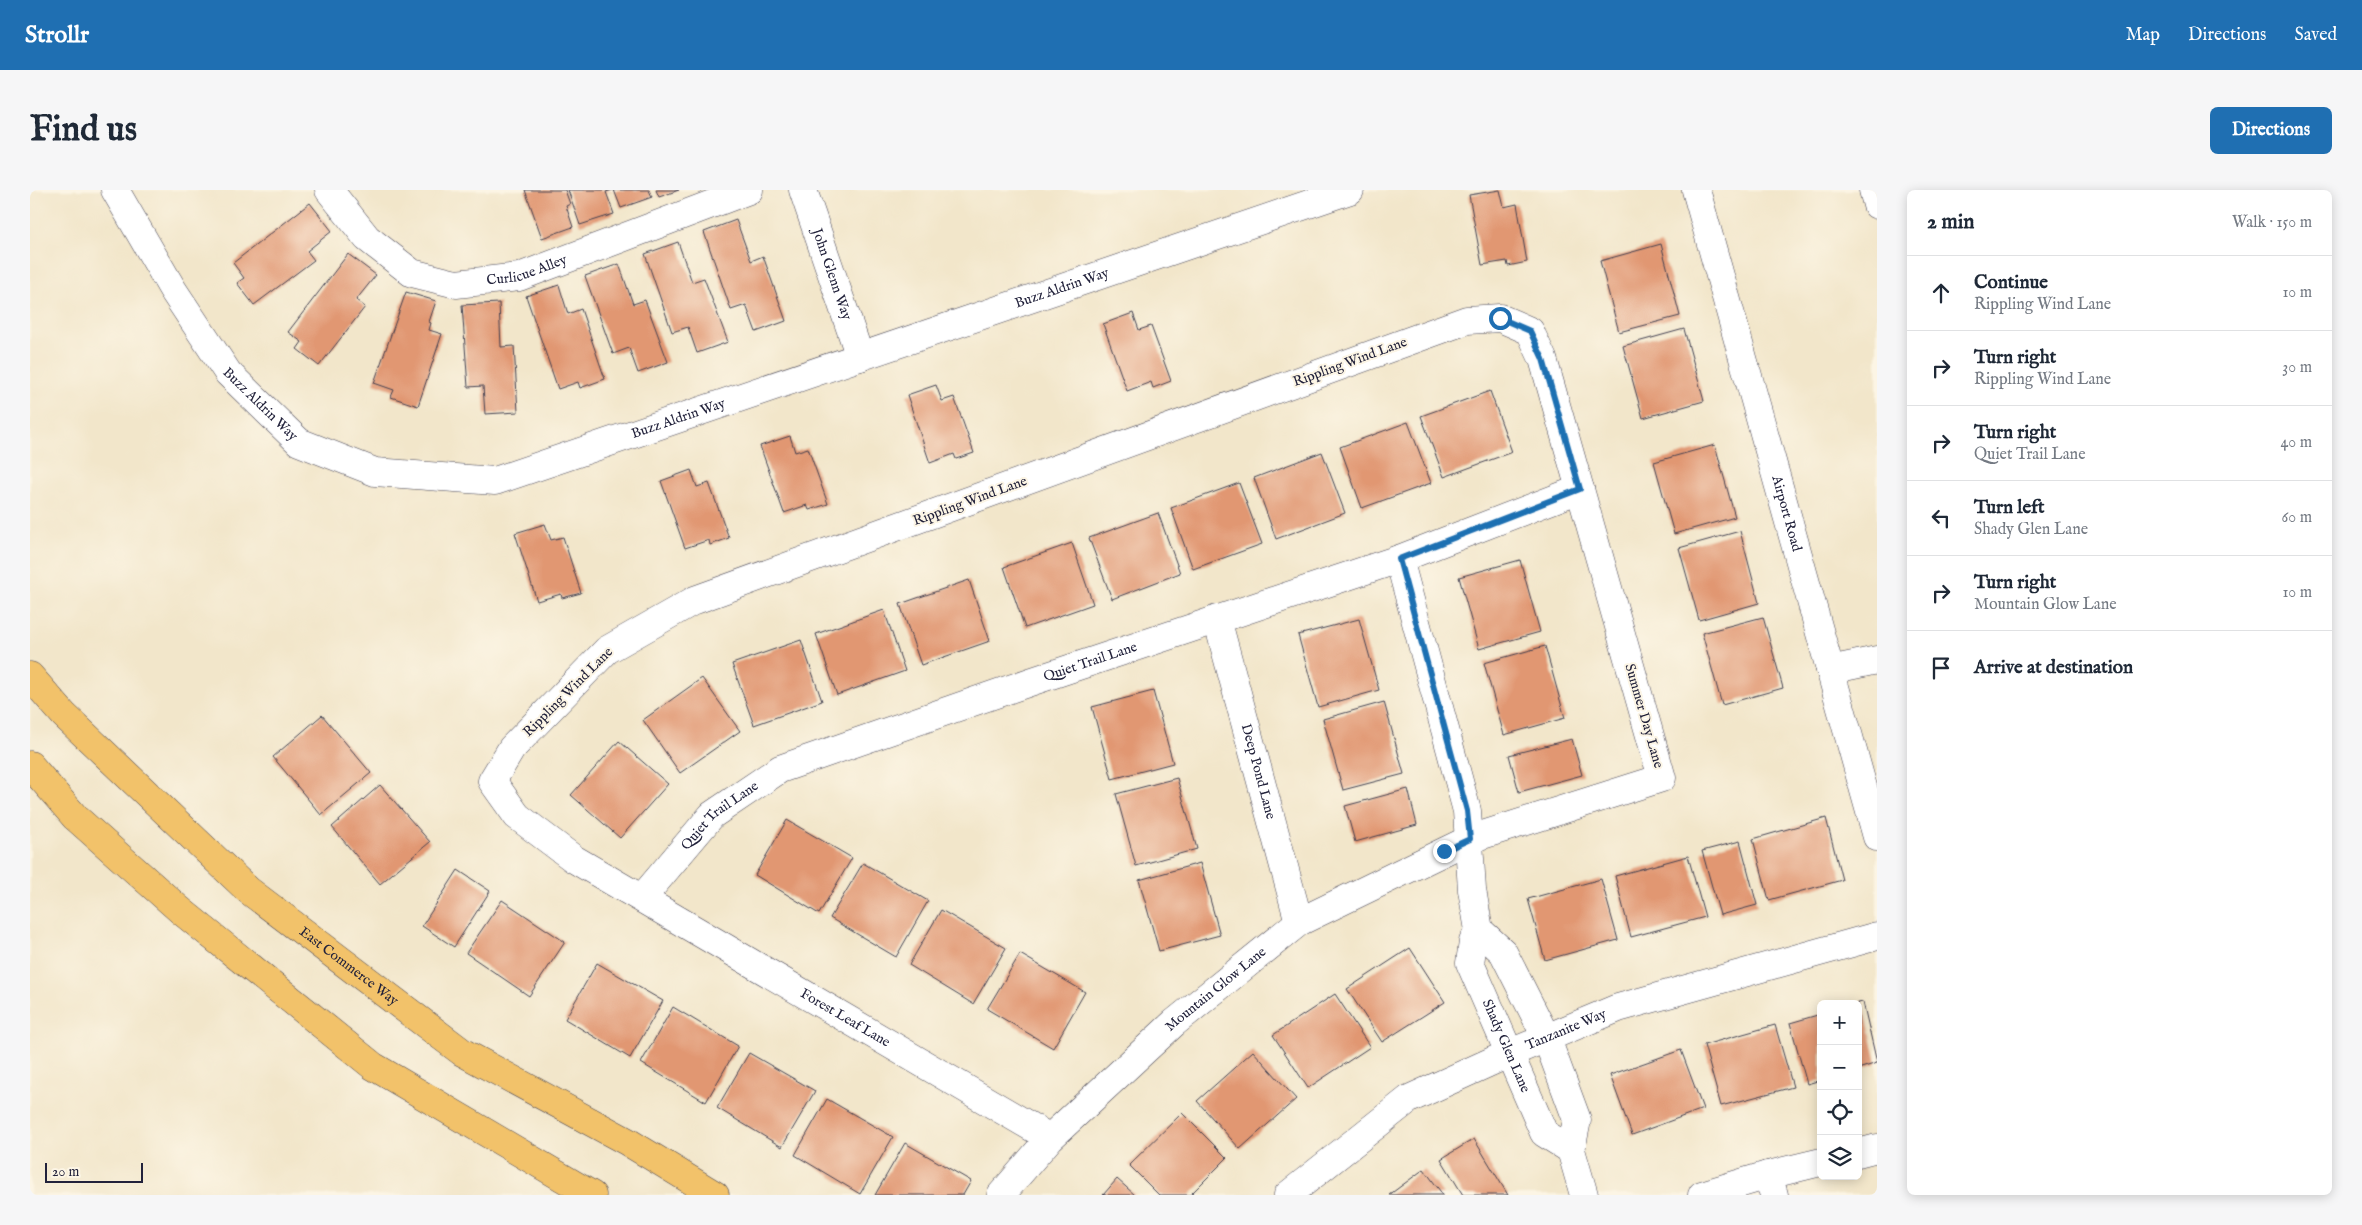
<!DOCTYPE html>
<meta charset="utf-8">
<style>
body{margin:0;font-family:"IM FELL English",serif;background:#f6f6f7;color:#1f2937}
.controls{position:absolute;right:15px;bottom:15px;display:grid;overflow:hidden;border-radius:8px;box-shadow:0 2px 12px #0003}
.controls button{width:45px;height:45px;display:grid;place-items:center;padding:0;border:0;border-bottom:1px solid #e0e1e3;background:#fff;color:#1f2937;font:25px sans-serif}
.scale{position:absolute;left:15px;bottom:12px;width:98px;box-sizing:border-box;padding-left:5px;border:2px solid #22223b;border-top:0;font-size:14px;line-height:18px;white-space:nowrap;color:#22223b;-webkit-text-stroke:4px #fcf5e5;paint-order:stroke}
.stop{position:absolute;width:15px;height:15px;margin:-11px;border:4px solid #1f6fb2;border-radius:50%;background:#fff}
.stop.end{background:#1f6fb2;border-color:#fff;box-shadow:0 1px 5px #0008}
.list{margin:0;padding:0;list-style:none}
h2{display:flex;justify-content:space-between;align-items:center;height:65px;margin:0;padding:0 20px;font-size:21px}
h2 small{font-size:16px;font-weight:400;color:#747a83}
.list li{display:grid;grid-template-columns:32px 1fr auto;gap:15px;align-items:center;box-sizing:border-box;height:75px;padding:0 20px;border-top:1px solid #e0e1e3}
.list b{display:block;font-size:19px;white-space:nowrap}
.list p{margin:0;font-size:16px;white-space:nowrap;color:#747a83}
.list em{font-size:16px;font-style:normal;color:#747a83}
.icon{flex:none;width:28px;height:28px;fill:none;stroke:currentColor;stroke-width:2;stroke-linecap:round;stroke-linejoin:round}
.map{position:relative;flex:none;width:1847px;height:1005px;overflow:hidden;border-radius:8px}
header{display:flex;align-items:center;gap:30px;box-sizing:border-box;height:70px;padding:0 25px;background:#1f6fb2;color:#fff}
header strong{font-size:24px}
nav{display:flex;gap:28px;margin-inline-start:auto;font-size:18px}
.intro{display:flex;align-items:center;justify-content:space-between;box-sizing:border-box;height:120px;padding:0 30px}
h1{margin:0;font-size:35px}
.button{padding:12px 22px;border-radius:8px;background:#1f6fb2;color:#fff;font-size:18px;font-weight:700}
main{display:flex;gap:30px;padding:0 30px}
aside{flex:1;background:#fff;border-radius:8px;box-shadow:0 2px 12px #0003}
.map>svg:first-child{display:block}
</style>
<header>
<strong>Strollr</strong>
<nav><a>Map</a><a>Directions</a><a>Saved</a></nav>
</header>
<div class="intro"><h1>Find us</h1><a class="button">Directions</a></div>
<main>
<div class="map">
<svg width="1847" height="1005" viewBox="0 0 1847 1005">
<rect width="100%" height="100%" fill="#fcf5e5"/>
<filter id="ink" filterUnits="userSpaceOnUse"><feTurbulence type="fractalNoise" baseFrequency=".02" numOctaves="2"/><feDisplacementMap in="SourceGraphic" scale="10" xChannelSelector="R" yChannelSelector="G"/><feConvolveMatrix kernelMatrix="1 2 1 2 8 2 1 2 1" color-interpolation-filters="sRGB"/></filter>
<filter id="wash" filterUnits="userSpaceOnUse"><feTurbulence type="fractalNoise" baseFrequency=".0096" numOctaves="4" result="noise"/><feDisplacementMap in="SourceGraphic" scale="20" xChannelSelector="R" yChannelSelector="G"/><feGaussianBlur stdDeviation="1.12" result="paint"/><feColorMatrix in="noise" values="0 0 0 0 0 0 0 0 0 0 0 0 0 0 0 0 0 1.4 0 .05"/><feComposite in="paint" operator="in"/></filter>
<g filter="url(#wash)">
<rect width="100%" height="100%" fill="#f2e6ca"/>
<g id="blocks">
<path fill="#e19772" d="M495,0H535L540,14L536,16L543,37L512,48Z
M538,0H583L576,2L584,24L550,35Z
M584,0H619L622,7L591,18Z
M626,0H649L629,7Z
M1470,0L1474,17L1487,14L1497,72L1478,76L1477,71L1452,75L1439,5Z
M280,13L302,41L277,61L284,70L224,115L207,93L214,88L203,73Z
M706,30L721,71L733,66L756,131L726,142L716,115L701,120L674,42Z
M648,52L662,92L674,88L698,152L667,163L658,137L642,142L615,64Z
M1631,54L1650,126L1589,142L1570,71Z
M318,64L346,85L326,110L335,117L289,176L267,159L272,152L258,142Z
M589,74L603,114L615,110L638,172L608,183L599,158L583,164L555,86Z
M529,95L538,124L551,119L575,189L550,198L548,192L528,199L496,106Z
M376,102L406,111L399,132L401,133L399,140L412,144L388,216L361,207L364,200L344,193Z
M469,113L471,157L484,156L488,222L455,224L453,196L438,197L432,115Z
M1103,123L1109,140L1121,136L1141,191L1123,198L1121,192L1097,201L1073,134Z
M1654,139L1674,211L1613,228L1593,156Z
M906,195L912,211L924,207L944,263L926,269L924,264L900,273L877,205Z
M1460,201L1482,262L1414,287L1391,226Z
M1378,232L1401,293L1332,318L1310,257Z
M760,246L765,262L778,258L798,314L779,320L777,315L754,323L730,256Z
M1685,255L1705,327L1644,344L1624,272Z
M1292,262L1315,323L1246,349L1224,288Z
M661,280L667,297L679,293L699,348L680,355L679,350L655,358L631,291Z
M1209,293L1232,354L1163,379L1141,318Z
M1128,323L1150,383L1082,409L1059,348Z
M515,334L521,350L533,347L551,403L532,408L531,404L507,411L485,343Z
M1710,341L1729,413L1669,430L1649,358Z
M1042,353L1063,414L995,438L974,377Z
M1490,370L1510,442L1449,459L1429,387Z
M939,390L960,451L891,475L870,414Z
M854,420L875,481L807,505L786,444Z
M1733,427L1753,498L1692,515L1672,443Z
M1329,429L1349,500L1288,517L1268,445Z
M771,450L792,511L724,535L702,474Z
M1515,456L1535,528L1474,545L1454,473Z
M672,488L710,541L650,583L613,530Z
M1123,501L1143,573L1082,589L1062,517Z
M1354,512L1374,584L1313,600L1293,529Z
M292,525L341,583L291,625L243,567Z
M1542,549L1552,585L1489,602L1479,565Z
M589,551L638,594L590,648L541,605Z
M1147,588L1167,659L1106,676L1086,604Z
M350,595L400,652L350,694L302,637Z
M1378,599L1387,635L1325,652L1315,616Z
M1796,628L1812,690L1739,710L1723,649Z
M757,630L822,668L789,724L725,685Z
M1710,651L1727,715L1690,725L1672,661Z
M1658,666L1675,727L1601,747L1585,686Z
M833,673L898,711L866,767L800,728Z
M1170,673L1190,745L1129,761L1109,690Z
M428,680L460,701L424,757L392,736Z
M1571,689L1588,750L1515,770L1498,709Z
M472,710L535,752L499,806L436,763Z
M911,720L976,758L943,814L879,775Z
M1380,758L1415,812L1352,852L1317,799Z
M990,764L1055,802L1023,858L957,819Z
M567,773L633,811L600,868L535,829Z
M1305,804L1340,857L1278,898L1243,845Z
M1833,812L1847,873L1828,879V813Z
M643,817L708,856L676,912L611,873Z
M1791,824V890L1777,894L1760,833Z
M1745,835L1763,897L1691,916L1674,855Z
M1651,860L1673,919L1602,945L1580,885Z
M1223,861L1266,909L1210,959L1167,911Z
M719,863L785,901L752,957L687,918Z
M797,909L863,947L830,1004L765,965Z
M1152,923L1197,968L1160,1005H1129L1099,975Z
M1444,949L1478,1005H1433L1411,969Z
M875,953L941,991L933,1005H845Z
M1394,979L1413,1005H1359Z
M1087,989L1105,1005H1073Z"/>
</g>
</g>
<g filter="url(#ink)">
<use href="#blocks" fill-opacity="0" stroke="#413f50" stroke-width="1"/>
<g fill="none" stroke-linecap="round" stroke-linejoin="round">
<g stroke="#413f50" stroke-width="29">
<g id="minor">
<path id="s1" d="M85,0L143,100L198,183L269,252L345,282L465,291L1320,0"/>
<path id="s2" d="M299,0L337,48L382,83L426,94L489,87L719,0"/>
<path id="s3" d="M773,0L830,167"/>
<path id="s4" d="M1666,0L1847,647"/>
<path d="M1843,0L1847,15"/>
<path id="s5" d="M1369,369L1437,621L1442,700L1449,740L1443,752L1440,773L1514,943L1541,960"/>
<path id="s6" d="M1187,429L1269,732"/>
<path d="M1800,480L1847,470"/>
<path id="s7" d="M612,708L682,625L750,579L1000,492L1369,369L1550,299"/>
<path d="M1449,740L1473,762L1517,849L1547,930L1541,960L1554,1005"/>
<path d="M1828,963L1847,958"/>
<path id="s8" d="M971,1005L1020,948L1144,833L1269,732L1440,649L1632,588L1513,169L1500,141L1470,128L1437,130L665,410L577,460L482,558L462,591L487,626L544,669L1020,948"/>
<path id="s9" d="M1258,1005L1379,909L1478,864L1588,818L1847,746"/>
<path d="M1672,1005L1738,985"/>
<path d="M1744,1005L1738,985L1791,972"/>
</g>
</g>
<g stroke="#413f50" stroke-width="29">
<g id="major">
<path id="s10" d="M0,486L34,525L218,700L432,862L598,952L685,1005"/>
<path d="M0,575L45,627L150,720L343,876L562,1005"/>
</g>
</g>
<use href="#minor" stroke="#fff" stroke-width="28"/>
<use href="#major" stroke="#f2c26a" stroke-width="28"/>
</g>
</g>
<g fill="none" stroke-linecap="round" stroke-linejoin="round" filter="url(#ink)">
<path stroke="#1f6fb2" stroke-width="6" d="M1414,661L1440,649L1437,621L1369,369L1550,299L1513,169L1500,141L1470,128"/>
</g>
<g text-anchor="middle" dominant-baseline="central" stroke-width="4" stroke-linejoin="round" paint-order="stroke">
<g font-size="14" fill="#22223b" stroke="#fcf5e5">
<text stroke="none"><textPath href="#s2" startOffset="236">Curlicue Alley</textPath></text>
<text stroke="none"><textPath href="#s3" startOffset="89">John Glenn Way</textPath></text>
<text stroke="none"><textPath href="#s1" startOffset="1115">Buzz Aldrin Way</textPath></text>
<text transform="translate(1320 172) rotate(-20)">Rippling Wind Lane</text>
<text stroke="none"><textPath href="#s1" startOffset="260">Buzz Aldrin Way</textPath></text>
<text stroke="none"><textPath href="#s1" startOffset="710">Buzz Aldrin Way</textPath></text>
<text transform="translate(940 311) rotate(-20)">Rippling Wind Lane</text>
<text stroke="none"><textPath href="#s4" startOffset="336">Airport Road</textPath></text>
<text stroke="none"><textPath href="#s7" startOffset="519">Quiet Trail Lane</textPath></text>
<text transform="translate(538 502) rotate(-45)">Rippling Wind Lane</text>
<text transform="translate(1614 526) rotate(74)">Summer Day Lane</text>
<text stroke="none"><textPath href="#s6" startOffset="158">Deep Pond Lane</textPath></text>
<text stroke="none"><textPath href="#s7" startOffset="114">Quiet Trail Lane</textPath></text>
<text stroke="none"><textPath href="#s10" startOffset="432">East Commerce Way</textPath></text>
<text stroke="none"><textPath href="#s8" startOffset="298">Mountain Glow Lane</textPath></text>
<text stroke="none"><textPath href="#s8" startOffset="2855">Forest Leaf Lane</textPath></text>
<text stroke="none"><textPath href="#s9" startOffset="326">Tanzanite Way</textPath></text>
<text stroke="none"><textPath href="#s5" startOffset="506">Shady Glen Lane</textPath></text>
</g>
</g>
</svg>
<div class="controls">
<button>+</button>
<button>−</button>
<button><svg class="icon" aria-label="locate" viewBox="0 0 24 24"><circle cx="12" cy="12" r="6"/><path d="M12 2v4M12 18v4M2 12h4M18 12h4"/></svg></button>
<button><svg class="icon" aria-label="layers" viewBox="0 0 24 24"><path d="M12 4l9 5-9 5-9-5zM3 14l9 5 9-5"/></svg></button>
</div>
<div class="scale">20 m</div>
<div class="stop" style="left:1470px;top:128px"></div>
<div class="stop end" style="left:1414px;top:661px"></div>
</div>
<aside>
<h2>2 min<small>Walk · 150 m</small></h2>
<ul class="list">
<li><svg class="icon" aria-label="ahead" viewBox="0 0 24 24"><path d="M12 20V5M6 11l6-6 6 6"/></svg><div><b>Continue</b><p>Rippling Wind Lane</p></div><em>10 m</em></li>
<li><svg class="icon" aria-label="right" viewBox="0 0 24 24"><path d="M7 20v-9h11M14 6l5 5-5 5"/></svg><div><b>Turn right</b><p>Rippling Wind Lane</p></div><em>30 m</em></li>
<li><svg class="icon" aria-label="right" viewBox="0 0 24 24"><path d="M7 20v-9h11M14 6l5 5-5 5"/></svg><div><b>Turn right</b><p>Quiet Trail Lane</p></div><em>40 m</em></li>
<li><svg class="icon" aria-label="left" viewBox="0 0 24 24"><path d="M17 20v-9H6M10 6l-5 5 5 5"/></svg><div><b>Turn left</b><p>Shady Glen Lane</p></div><em>60 m</em></li>
<li><svg class="icon" aria-label="right" viewBox="0 0 24 24"><path d="M7 20v-9h11M14 6l5 5-5 5"/></svg><div><b>Turn right</b><p>Mountain Glow Lane</p></div><em>10 m</em></li>
<li><svg class="icon" aria-label="arrive" viewBox="0 0 24 24"><path d="M6 21V4h12l-3 4 3 4H6"/></svg><div><b>Arrive at destination</b></div></li>
</ul>
</aside>
</main>
